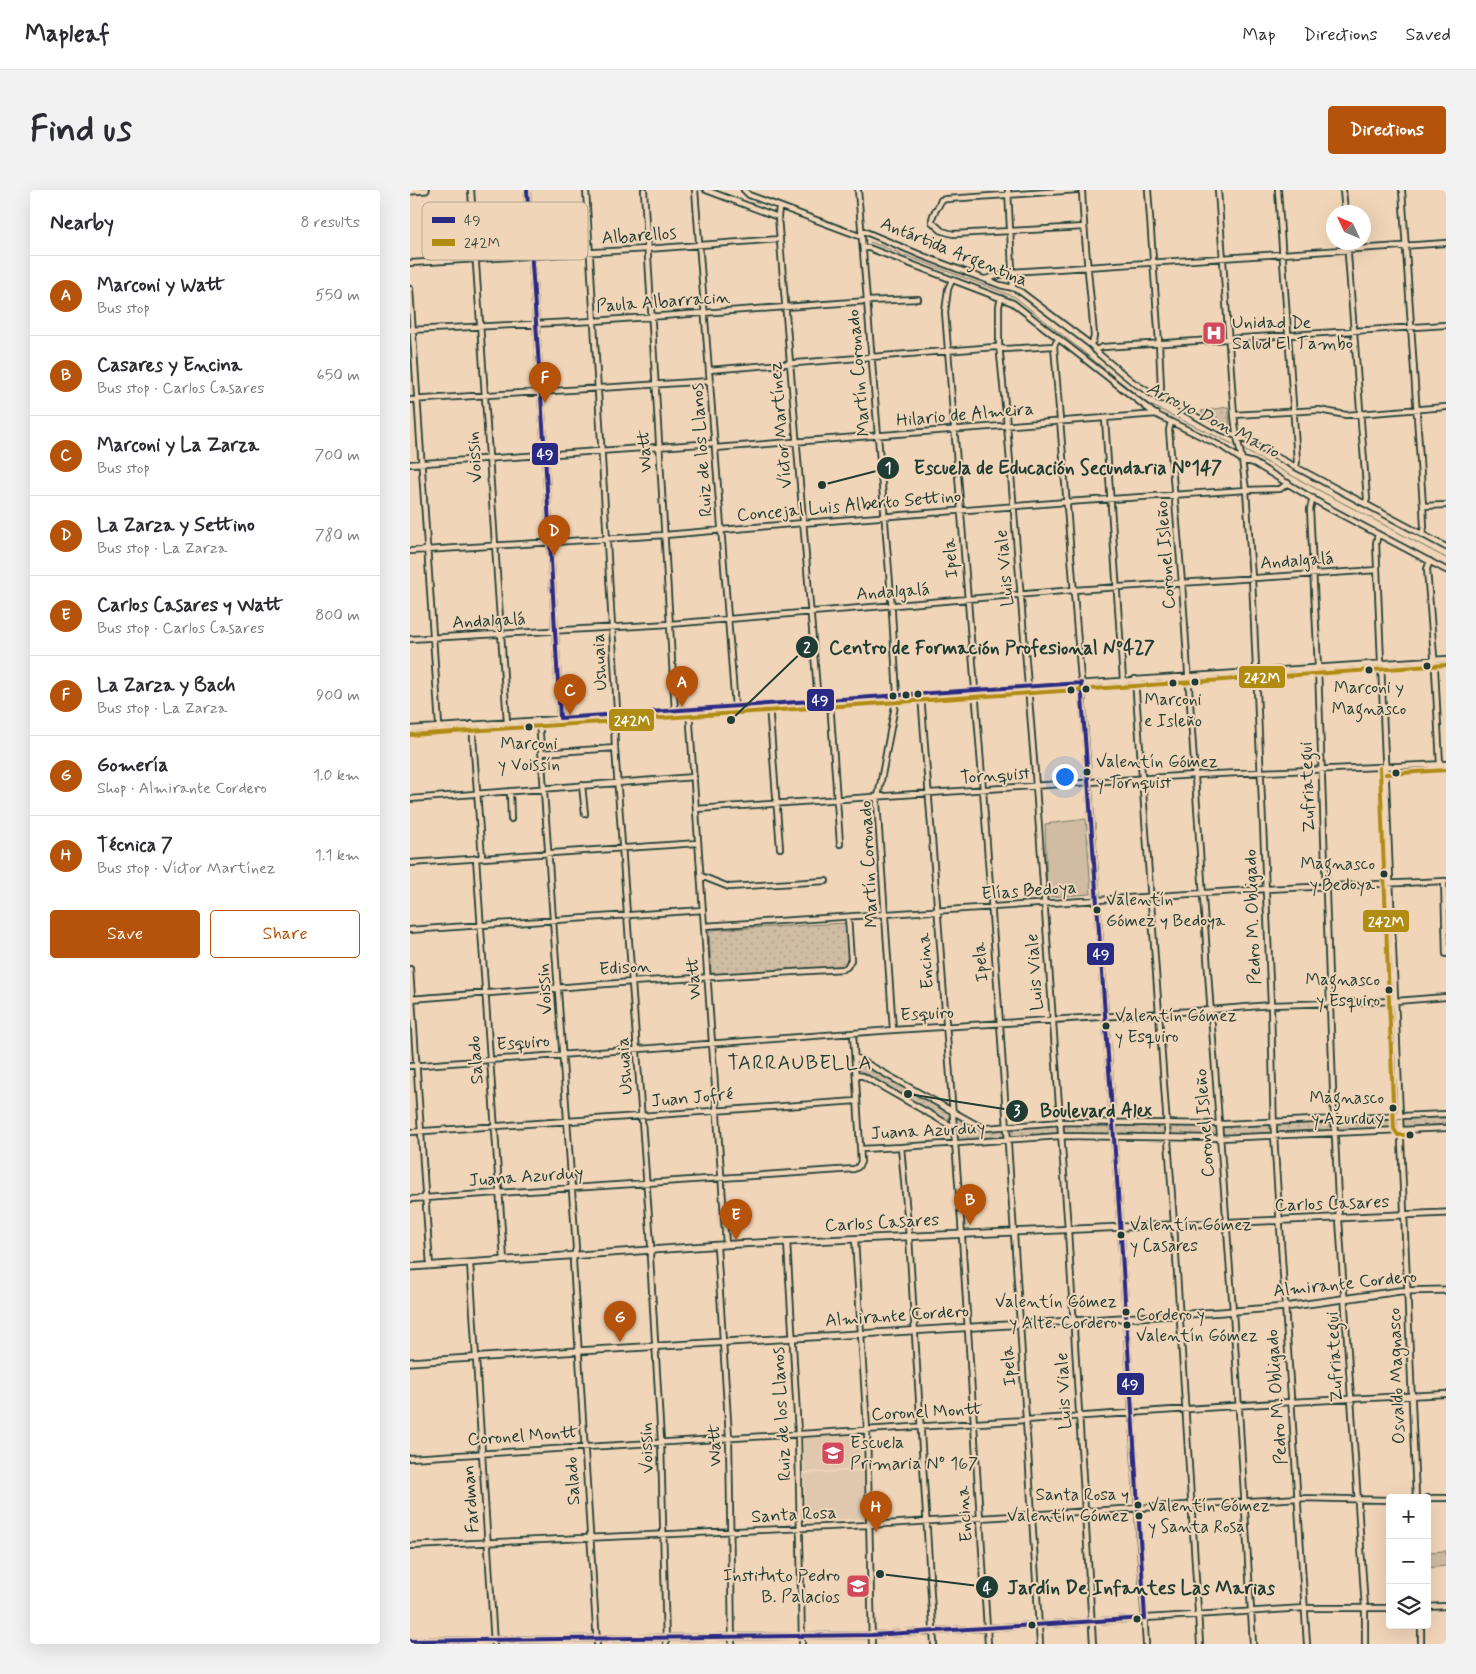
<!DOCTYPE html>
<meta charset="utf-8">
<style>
body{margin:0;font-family:Mynerve,sans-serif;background:#f2f2f3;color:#2b2b33}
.controls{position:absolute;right:15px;bottom:15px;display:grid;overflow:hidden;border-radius:5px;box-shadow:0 5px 20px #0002}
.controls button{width:45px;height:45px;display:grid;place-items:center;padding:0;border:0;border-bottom:1px solid #e1e1e2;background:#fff;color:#2b2b33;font:25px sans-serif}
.compass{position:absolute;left:916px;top:15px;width:45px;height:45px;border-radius:50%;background:#fff;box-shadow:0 5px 20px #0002;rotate:314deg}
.you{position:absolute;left:654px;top:586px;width:18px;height:18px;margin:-12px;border:4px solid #fff;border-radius:50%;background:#1a73e8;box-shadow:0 0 0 8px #1a73e833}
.badge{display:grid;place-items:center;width:32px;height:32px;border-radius:50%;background:#b45309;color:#fff;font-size:16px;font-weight:700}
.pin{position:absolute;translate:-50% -41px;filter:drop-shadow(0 1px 2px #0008)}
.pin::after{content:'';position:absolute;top:26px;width:18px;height:15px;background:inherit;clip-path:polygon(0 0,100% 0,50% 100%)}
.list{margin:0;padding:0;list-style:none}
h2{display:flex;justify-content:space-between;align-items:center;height:65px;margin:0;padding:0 20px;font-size:21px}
h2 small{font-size:16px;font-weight:400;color:#7c7c81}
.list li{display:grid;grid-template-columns:32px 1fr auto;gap:15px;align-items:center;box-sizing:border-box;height:80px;padding:0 20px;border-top:1px solid #e1e1e2}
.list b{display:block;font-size:19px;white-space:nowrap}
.list p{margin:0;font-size:16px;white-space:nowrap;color:#7c7c81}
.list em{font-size:16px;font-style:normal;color:#7c7c81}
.actions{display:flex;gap:10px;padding:15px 20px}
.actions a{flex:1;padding:11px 0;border:1px solid #b45309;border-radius:5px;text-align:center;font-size:18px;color:#b45309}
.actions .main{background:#b45309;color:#fff}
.icon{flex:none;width:28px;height:28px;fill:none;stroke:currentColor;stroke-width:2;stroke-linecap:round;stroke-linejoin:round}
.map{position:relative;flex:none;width:1036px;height:1454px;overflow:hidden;border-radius:5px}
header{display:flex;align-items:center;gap:30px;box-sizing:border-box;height:70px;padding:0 25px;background:#fff;border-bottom:1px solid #e1e1e2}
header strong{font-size:24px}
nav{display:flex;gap:28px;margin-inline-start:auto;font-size:18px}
.intro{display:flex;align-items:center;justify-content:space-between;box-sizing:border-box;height:120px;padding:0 30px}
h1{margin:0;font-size:35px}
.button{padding:12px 22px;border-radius:5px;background:#b45309;color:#fff;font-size:18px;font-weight:700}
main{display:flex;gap:30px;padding:0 30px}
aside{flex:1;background:#fff;border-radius:5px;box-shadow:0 5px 20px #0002}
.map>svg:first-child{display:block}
</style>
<header>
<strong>Mapleaf</strong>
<nav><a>Map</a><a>Directions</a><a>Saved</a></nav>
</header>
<div class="intro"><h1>Find us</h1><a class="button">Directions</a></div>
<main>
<aside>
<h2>Nearby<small>8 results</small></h2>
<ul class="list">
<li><span class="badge">A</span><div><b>Marconi y Watt</b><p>Bus stop</p></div><em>550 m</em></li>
<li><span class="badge">B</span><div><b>Casares y Encina</b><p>Bus stop · Carlos Casares</p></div><em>650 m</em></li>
<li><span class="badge">C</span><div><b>Marconi y La Zarza</b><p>Bus stop</p></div><em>700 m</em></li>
<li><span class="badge">D</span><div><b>La Zarza y Settino</b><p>Bus stop · La Zarza</p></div><em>780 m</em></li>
<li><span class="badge">E</span><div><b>Carlos Casares y Watt</b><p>Bus stop · Carlos Casares</p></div><em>800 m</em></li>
<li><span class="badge">F</span><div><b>La Zarza y Bach</b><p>Bus stop · La Zarza</p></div><em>900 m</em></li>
<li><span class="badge">G</span><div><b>Gomería</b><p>Shop · Almirante Cordero</p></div><em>1.0 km</em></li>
<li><span class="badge">H</span><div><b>Técnica 7</b><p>Bus stop · Víctor Martínez</p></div><em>1.1 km</em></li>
</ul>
<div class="actions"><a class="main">Save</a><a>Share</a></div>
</aside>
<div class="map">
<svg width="1036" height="1454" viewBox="0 0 1036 1454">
<defs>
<pattern id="park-dots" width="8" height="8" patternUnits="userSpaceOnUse" patternTransform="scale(1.25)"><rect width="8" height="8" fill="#cfbca2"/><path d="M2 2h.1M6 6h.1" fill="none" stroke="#b1a28c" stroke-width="1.8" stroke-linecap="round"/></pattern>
</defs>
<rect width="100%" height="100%" fill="#f1d5b8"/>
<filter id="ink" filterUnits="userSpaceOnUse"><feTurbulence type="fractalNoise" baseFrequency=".02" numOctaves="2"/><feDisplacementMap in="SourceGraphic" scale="10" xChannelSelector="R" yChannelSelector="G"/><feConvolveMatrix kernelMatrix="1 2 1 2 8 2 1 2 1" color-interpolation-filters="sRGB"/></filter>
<g filter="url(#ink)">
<path fill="#dfc8ad" d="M450,1245L452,1279L395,1282L393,1248Z
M453,1281L455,1328L396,1331L394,1284Z"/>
<path fill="#cfbca2" stroke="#777c6b" d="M676,629L681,704L637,707L635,634Z
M1036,1361V1376L1017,1378V1362Z"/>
<path fill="url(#park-dots)" stroke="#777c6b" d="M818,217L821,243L796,229L791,221Z
M437,733C437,745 444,770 431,777L301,784L299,740Z
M444,869L569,939L577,941L649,934L810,937L989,927L1036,928V934L988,938L809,946L702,945L546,952L543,937L539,932L453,886L446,885Z"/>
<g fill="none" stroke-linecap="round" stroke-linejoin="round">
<path stroke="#6b7463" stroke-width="1" d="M460,52L605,107L738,214L827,256
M830,258L1036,368"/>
<g stroke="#1f3d34" stroke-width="8">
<path id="minor" d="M61,0L97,532
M117,0L135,265L150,528
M176,0L207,520L204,531L205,558L241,1055L240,1067L251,1251L256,1454
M234,0L265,521
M285,0L325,518
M296,0L368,27
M334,0L339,5L452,47
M448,0L481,406L487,505L467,612L483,840
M598,0L603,98
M667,0L537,9L531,10C529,19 521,22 522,32L532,41L543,44L674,37
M672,0C674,49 680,97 684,146L683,151L680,154
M738,0L749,153L751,198L748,208
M808,0L824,225L826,242L832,270L836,300L842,388L861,815L864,945L897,1454
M868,0L887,271L886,277
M933,0L935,22
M992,0L1013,316L1014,337L1012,344
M369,17L368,27L408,512
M451,40L513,66L590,95L603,98L611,102L681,155L690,165L723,192L748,208L759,211L803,236L833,249L1036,357
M937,52L957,309L955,314
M453,58H459L603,113L745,224L811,256L832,270L844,273L913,315L1036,380
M0,73L237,59L370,49
M575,89L602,82L1036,53
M542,90L538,99L535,122L573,600L590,834L610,1134L630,1454
M0,99L29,536
M591,108L589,116V154L597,235L626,596L658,1040L683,1454
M0,140L184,131L457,111L508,109
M648,149L644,156L672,502L710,1031L736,1454
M685,160L693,157L1036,135
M299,180L585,157L595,159L644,156
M0,210L300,191
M824,225L909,220L936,225L1036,217
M695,229L713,490
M761,232L759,240L772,393L800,811L823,1121L843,1454
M305,258L747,224
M0,274L305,253
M903,308L900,319L908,477L924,928L929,1029L955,1418V1454
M1013,316L1036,315
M968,344L966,353L1006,1308
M0,361L255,345L393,333L657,312L836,300L870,299L878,293
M1020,371L1017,379L1025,479L1030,575
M0,449L260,434L664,400L967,380
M725,489L764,1034L790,1454
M511,504L551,1031L578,1454
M420,511L430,654
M359,515L370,658
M279,520L316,1055
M129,530L166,1058L163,1071L187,1454
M62,534L72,668
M0,539L1036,469
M131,563L205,558
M172,595L175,624
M100,601L101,629
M0,609L284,587
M286,619L784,585L1036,574
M66,668L94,1070
M0,673L288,653
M291,686L319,697L416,691
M1034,691L1036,764
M294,736L856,699L1036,691
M0,740L293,720
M0,779L20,1076
M0,809L222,792L433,779L437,777L441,770L438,727
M445,867L567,935L577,938L650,932L814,934L1036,924
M0,876L483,840L800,820L861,815L986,811L1036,807
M446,885L453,886L543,937
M0,942L447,911
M491,957L499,1047L524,1454
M451,959L491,957L650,946L810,948L1036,938
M0,1009L444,979L448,977L451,972L443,843
M445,1049L457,1239L462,1454
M377,1052L388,1243L392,1454
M307,1056L319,1247L322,1454
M60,1073L84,1454
M0,1268L616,1230L881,1212L1036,1204
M1017,1308H1036
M0,1356L459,1335L888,1308L980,1310
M1017,1417L1036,1416
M0,1451L462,1445L895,1418H980
M1011,1454V1435"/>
</g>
<g stroke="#1f3d34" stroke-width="9">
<path id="major" d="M0,1L16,0
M0,1077L326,1054L1036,1023
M0,1172L168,1161L812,1122L875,1117L990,1101L1036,1100"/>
</g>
<use href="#minor" stroke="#f1d5b8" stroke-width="4.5"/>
<use href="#major" stroke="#f1d5b8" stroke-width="5.5"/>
<g stroke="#f1d5b8" stroke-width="8">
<path id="bus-1" d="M117,0L135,265L150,528
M671,493L710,1031L735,1428
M150,528L671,493
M0,1451L462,1445L735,1428"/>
</g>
<g stroke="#f1d5b8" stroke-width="8">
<path id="bus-2" d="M0,545L1036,475
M970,578L984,939L988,945H1001
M976,584L1036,580"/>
</g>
<use href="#bus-1" stroke="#292a83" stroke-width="4"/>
<use href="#bus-2" stroke="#b08c12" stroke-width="4"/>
</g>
</g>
<defs>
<g id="hospital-square" transform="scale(1.25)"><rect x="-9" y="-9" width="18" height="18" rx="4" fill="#d1495b" stroke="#f1d5b8"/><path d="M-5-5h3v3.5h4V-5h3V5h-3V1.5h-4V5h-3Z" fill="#fff"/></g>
<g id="school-square" transform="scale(1.25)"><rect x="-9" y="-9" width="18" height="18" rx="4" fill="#d1495b" stroke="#f1d5b8"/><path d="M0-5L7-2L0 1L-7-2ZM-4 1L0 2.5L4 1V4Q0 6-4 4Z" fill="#fff"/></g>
</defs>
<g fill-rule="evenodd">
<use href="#hospital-square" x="804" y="143"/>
<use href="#school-square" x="423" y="1263"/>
<use href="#school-square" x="448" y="1396"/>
</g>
<g fill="#1f3d34" stroke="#f1d5b8" stroke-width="2">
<circle cx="1017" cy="476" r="4.5"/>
<circle cx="959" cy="480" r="4.5"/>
<circle cx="785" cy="492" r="4.5"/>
<circle cx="763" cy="493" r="4.5"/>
<circle cx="676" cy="499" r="4.5"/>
<circle cx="661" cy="500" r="4.5"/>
<circle cx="508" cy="504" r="4.5"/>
<circle cx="496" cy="505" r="4.5"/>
<circle cx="483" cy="506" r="4.5"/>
<circle cx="119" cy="537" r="4.5"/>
<circle cx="677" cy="582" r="4.5"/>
<circle cx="986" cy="583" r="4.5"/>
<circle cx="974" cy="684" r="4.5"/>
<circle cx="687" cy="720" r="4.5"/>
<circle cx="979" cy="800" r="4.5"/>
<circle cx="696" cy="836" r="4.5"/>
<circle cx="983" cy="918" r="4.5"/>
<circle cx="1000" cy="945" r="4.5"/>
<circle cx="711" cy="1045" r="4.5"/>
<circle cx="716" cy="1122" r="4.5"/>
<circle cx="717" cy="1135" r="4.5"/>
<circle cx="728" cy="1315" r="4.5"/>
<circle cx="729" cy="1326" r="4.5"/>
<circle cx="727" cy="1429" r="4.5"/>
<circle cx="622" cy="1435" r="4.5"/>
</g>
<g text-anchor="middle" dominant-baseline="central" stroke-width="4" stroke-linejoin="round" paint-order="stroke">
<g font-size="17" fill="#1f3d34" stroke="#f1d5b8" text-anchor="start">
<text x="959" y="498" text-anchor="middle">Marconi y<tspan x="959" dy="21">Magnasco</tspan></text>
<text x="763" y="510" text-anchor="middle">Marconi<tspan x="763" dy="21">e Isleño</tspan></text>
<text x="119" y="554" text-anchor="middle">Marconi<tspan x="119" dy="21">y Voissín</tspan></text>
<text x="686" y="572">Valentín Gómez<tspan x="686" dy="21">y Tornquist</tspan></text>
<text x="965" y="674" text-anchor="end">Magnasco<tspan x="965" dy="21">y Bedoya</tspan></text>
<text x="696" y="710">Valentín<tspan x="696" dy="21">Gómez y Bedoya</tspan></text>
<text x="970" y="790" text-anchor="end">Magnasco<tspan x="970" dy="21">y Esquiro</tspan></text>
<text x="705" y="826">Valentín Gómez<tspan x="705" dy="21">y Esquiro</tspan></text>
<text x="974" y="908" text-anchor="end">Magnasco<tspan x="974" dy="21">y Azurduy</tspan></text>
<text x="720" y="1035">Valentín Gómez<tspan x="720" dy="21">y Casares</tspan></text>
<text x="707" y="1112" text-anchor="end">Valentín Gómez<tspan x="707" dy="21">y Alte. Cordero</tspan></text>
<text x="726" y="1125">Cordero y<tspan x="726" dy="21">Valentín Gómez</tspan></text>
<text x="719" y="1305" text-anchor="end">Santa Rosa y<tspan x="719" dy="21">Valentín Gómez</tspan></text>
<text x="738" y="1316">Valentín Gómez<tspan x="738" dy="21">y Santa Rosa</tspan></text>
</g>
<g font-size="18" fill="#1f3d34" stroke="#f1d5b8">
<text transform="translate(229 46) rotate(-4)">Albarellos</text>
<text transform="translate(544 62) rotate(22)">Antártida Argentina</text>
<text transform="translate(253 112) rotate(-4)">Paula Albarracin</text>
<text transform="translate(449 183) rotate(-95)">Martín Coronado</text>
<text transform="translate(555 225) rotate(-5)">Hilario de Almeira</text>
<text transform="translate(371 235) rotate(-95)">Víctor Martínez</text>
<text transform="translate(292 260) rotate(-94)">Ruiz de los Llanos</text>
<text transform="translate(235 261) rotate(-94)">Watt</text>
<text transform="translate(65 267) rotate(-94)">Voissin</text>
<text transform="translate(439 316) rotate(-5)">Concejal Luis Alberto Settino</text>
<text transform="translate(756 365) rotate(-94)">Coronel Isleño</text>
<text transform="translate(541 368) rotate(-94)">Ipela</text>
<text transform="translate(887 371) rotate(-4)">Andalgalá</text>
<text transform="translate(595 378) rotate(-95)">Luis Viale</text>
<text transform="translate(483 402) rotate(-4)">Andalgalá</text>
<text transform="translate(79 431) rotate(-3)">Andalgalá</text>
<text transform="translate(190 472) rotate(-93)">Ushuaia</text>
<text transform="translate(585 586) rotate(-4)">Tornquist</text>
<text transform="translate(898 597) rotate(-92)">Zufriategui</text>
<text transform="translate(459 674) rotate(-93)">Martín Coronado</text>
<text transform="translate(619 701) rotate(-4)">Elías Bedoya</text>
<text transform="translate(843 727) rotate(-92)">Pedro M. Obligado</text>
<text transform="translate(516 771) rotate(-94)">Encina</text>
<text transform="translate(571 772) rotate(-95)">Ipela</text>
<text transform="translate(215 778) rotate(-4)">Edison</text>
<text transform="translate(625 782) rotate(-94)">Luis Viale</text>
<text transform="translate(284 788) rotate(-94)">Watt</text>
<text transform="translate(135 799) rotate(-94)">Voissin</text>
<text transform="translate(517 824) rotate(-3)">Esquiro</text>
<text transform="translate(113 853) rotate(-4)">Esquiro</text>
<text transform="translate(66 870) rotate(-94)">Salado</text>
<text transform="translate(215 876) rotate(-94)">Ushuaia</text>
<text transform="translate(282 908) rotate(-5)">Juan Jofré</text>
<text transform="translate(795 933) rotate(-94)">Coronel Isleño</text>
<text transform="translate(518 941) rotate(-3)">Juana Azurduy</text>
<text transform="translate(116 987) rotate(-4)">Juana Azurduy</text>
<text transform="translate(922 1014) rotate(-2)">Carlos Casares</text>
<text transform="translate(472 1033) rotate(-3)">Carlos Casares</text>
<text transform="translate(935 1094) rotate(-6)">Almirante Cordero</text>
<text transform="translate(487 1126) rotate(-4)">Almirante Cordero</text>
<text transform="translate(925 1167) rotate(-93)">Zufriategui</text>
<text transform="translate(599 1176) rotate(-94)">Ipela</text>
<text transform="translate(987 1186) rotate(-92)">Osvaldo Magnasco</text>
<text transform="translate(654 1201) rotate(-93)">Luis Viale</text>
<text transform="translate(867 1207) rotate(-94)">Pedro M. Obligado</text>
<text transform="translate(517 1222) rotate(-3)">Coronel Montt</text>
<text transform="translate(372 1224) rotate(-93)">Ruiz de los Llanos</text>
<text transform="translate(113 1246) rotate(-4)">Coronel Montt</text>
<text transform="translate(305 1255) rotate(-92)">Watt</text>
<text transform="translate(237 1258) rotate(-92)">Voissin</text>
<text transform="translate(163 1291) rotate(-93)">Salado</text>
<text transform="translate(61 1309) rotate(-94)">Fardman</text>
<text transform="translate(555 1324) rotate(-94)">Encina</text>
<text transform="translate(384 1325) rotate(-3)">Santa Rosa</text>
</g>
<g font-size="18" fill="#1f3d34" stroke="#f1d5b8" text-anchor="start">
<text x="822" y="133">Unidad De<tspan x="822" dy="21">Salud El Tambo</tspan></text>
<text x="440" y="1253">Escuela<tspan x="440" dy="21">Primaria Nº 167</tspan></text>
<text x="430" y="1386" text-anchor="end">Instituto Pedro<tspan x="430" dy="21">B. Palacios</tspan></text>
</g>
<g font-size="19" font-style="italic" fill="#324b40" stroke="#f1d5b8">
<text transform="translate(803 230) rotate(27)">Arroyo Don Mario</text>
</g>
<g font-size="20" letter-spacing="1" fill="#1f3d34" stroke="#f1d5b8">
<text x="390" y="873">TARRAUBELLA</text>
</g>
</g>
<rect x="12" y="12" width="166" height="58" rx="8" fill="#f1d5b8" stroke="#b2a790" stroke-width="1"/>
<rect x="22" y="27" width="23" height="6" fill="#292a83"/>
<rect x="22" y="49" width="23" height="7" fill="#b08c12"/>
<g font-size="14" fill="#1f3d34">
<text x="54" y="35">49</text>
<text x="54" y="57">242M</text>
</g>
<path fill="none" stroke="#1f3d34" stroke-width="2" d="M412 295L478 278M321 530L397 457M498 904L607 921M470 1384L577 1397"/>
<g fill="#1f3d34" stroke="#f1d5b8" stroke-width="2">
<circle cx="412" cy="295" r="5"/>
<circle cx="321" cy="530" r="5"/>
<circle cx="498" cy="904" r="5"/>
<circle cx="470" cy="1384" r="5"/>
<circle cx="478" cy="278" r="12"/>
<circle cx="397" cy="457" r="12"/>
<circle cx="607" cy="921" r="12"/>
<circle cx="577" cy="1397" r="12"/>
</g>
<g font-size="15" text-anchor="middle" font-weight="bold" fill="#fff">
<text x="478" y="283">1</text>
<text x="397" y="463">2</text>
<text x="607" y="926">3</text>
<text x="577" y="1403">4</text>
</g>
<g font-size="19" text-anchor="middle" font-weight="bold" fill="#1f3d34" stroke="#f1d5b8" stroke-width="4" stroke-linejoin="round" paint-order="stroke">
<text x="658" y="284">Escuela de Educación Secundaria Nº147</text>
<text x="582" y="464">Centro de Formación Profesional Nº427</text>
<text x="686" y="927">Boulevard Alex</text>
<text x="731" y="1404">Jardín De Infantes Las Marias</text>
</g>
<g stroke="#f1d5b8" stroke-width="2">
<rect x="121" y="252" width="28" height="24" rx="5" fill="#292a83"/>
<rect x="828" y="475" width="48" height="24" rx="5" fill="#b08c12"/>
<rect x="396" y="498" width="29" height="24" rx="5" fill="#292a83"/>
<rect x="198" y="518" width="47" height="24" rx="5" fill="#b08c12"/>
<rect x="952" y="719" width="48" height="24" rx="5" fill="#b08c12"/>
<rect x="676" y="752" width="29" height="24" rx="5" fill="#292a83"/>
<rect x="706" y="1182" width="29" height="24" rx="5" fill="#292a83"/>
</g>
<g font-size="14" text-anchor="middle" font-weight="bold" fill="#fff">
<text x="135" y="269">49</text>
<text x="852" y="492">242M</text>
<text x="410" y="515">49</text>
<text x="222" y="535">242M</text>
<text x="976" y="736">242M</text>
<text x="691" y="769">49</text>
<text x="720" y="1199">49</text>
</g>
</svg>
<div class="controls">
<button>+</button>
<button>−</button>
<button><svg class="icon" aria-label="layers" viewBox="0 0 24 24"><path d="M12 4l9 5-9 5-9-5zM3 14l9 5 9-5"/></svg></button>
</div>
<svg class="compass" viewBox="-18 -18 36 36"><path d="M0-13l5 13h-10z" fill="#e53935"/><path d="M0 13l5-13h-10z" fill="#7c7c81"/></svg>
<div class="you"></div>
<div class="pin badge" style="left:272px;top:517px">A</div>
<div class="pin badge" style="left:560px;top:1035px">B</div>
<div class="pin badge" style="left:160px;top:525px">C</div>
<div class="pin badge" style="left:144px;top:366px">D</div>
<div class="pin badge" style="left:326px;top:1050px">E</div>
<div class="pin badge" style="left:135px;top:213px">F</div>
<div class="pin badge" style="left:210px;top:1152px">G</div>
<div class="pin badge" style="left:466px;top:1342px">H</div>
</div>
</main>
